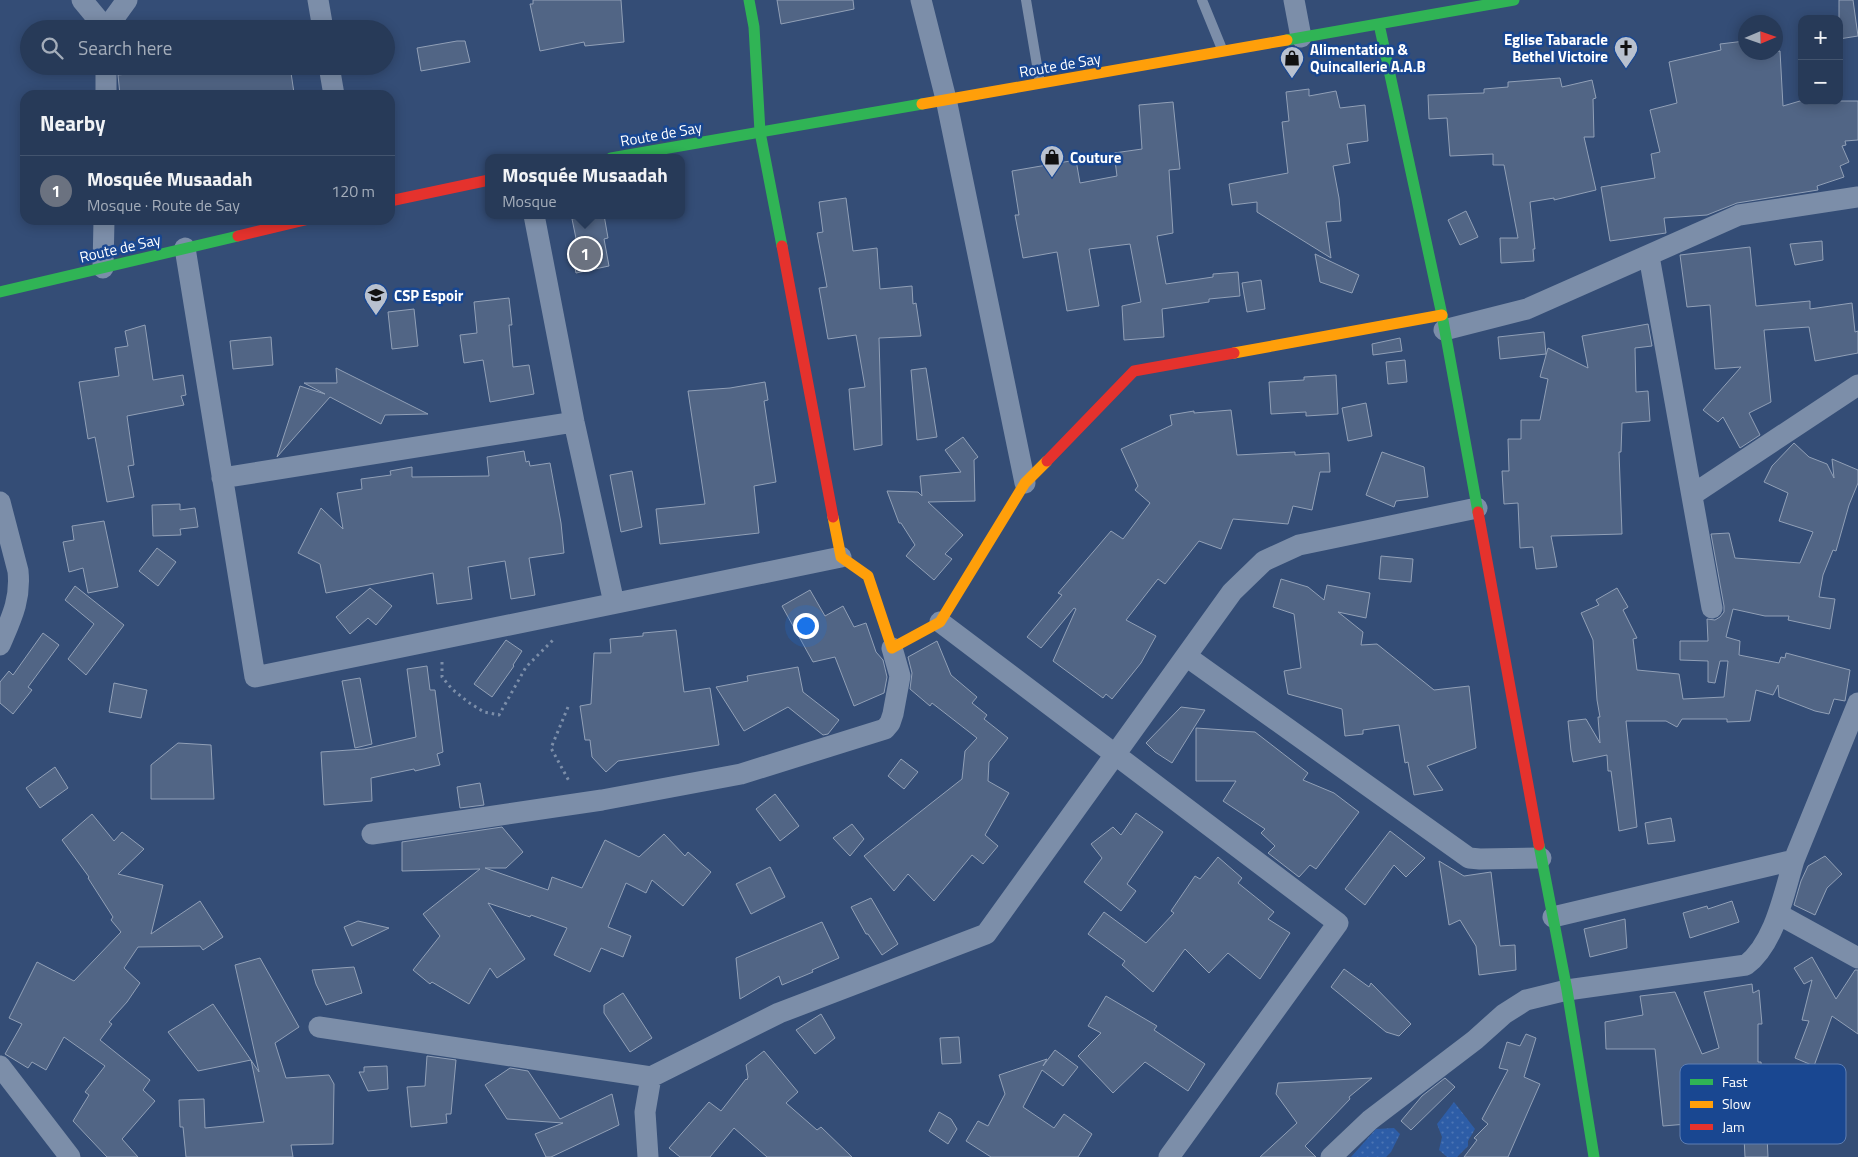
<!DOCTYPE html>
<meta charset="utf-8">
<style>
body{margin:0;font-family:"Titillium Web",sans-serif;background:#2f415e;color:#f1f3f6}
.controls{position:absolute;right:15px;top:15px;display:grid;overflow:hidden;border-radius:10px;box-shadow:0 2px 12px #0003}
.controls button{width:45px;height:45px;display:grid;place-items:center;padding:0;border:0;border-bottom:1px solid #43546e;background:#273a58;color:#f1f3f6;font:25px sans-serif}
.compass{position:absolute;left:1738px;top:15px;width:45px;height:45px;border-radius:50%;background:#273a58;box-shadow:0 2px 12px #0003;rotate:88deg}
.you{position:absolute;left:805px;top:625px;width:18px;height:18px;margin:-12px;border:4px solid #fff;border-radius:50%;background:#1a73e8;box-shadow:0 0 0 8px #1a73e833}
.badge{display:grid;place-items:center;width:32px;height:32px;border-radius:50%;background:#b8c1cf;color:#fff;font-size:16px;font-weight:700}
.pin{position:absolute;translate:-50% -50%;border:2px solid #fff;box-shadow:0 1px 5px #0006}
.popup{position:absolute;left:485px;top:154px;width:200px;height:65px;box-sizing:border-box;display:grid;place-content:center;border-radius:10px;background:#273a58;filter:drop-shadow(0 1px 4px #0005);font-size:16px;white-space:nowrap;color:#a4adba}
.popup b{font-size:19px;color:#f1f3f6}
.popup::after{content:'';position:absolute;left:50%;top:100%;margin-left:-10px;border:10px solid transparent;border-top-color:#273a58}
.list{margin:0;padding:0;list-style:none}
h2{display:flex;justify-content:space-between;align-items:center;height:65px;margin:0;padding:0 20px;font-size:21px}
h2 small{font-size:16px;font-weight:400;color:#a4adba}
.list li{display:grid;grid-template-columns:32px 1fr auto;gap:15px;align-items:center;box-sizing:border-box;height:70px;padding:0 20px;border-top:1px solid #43546e}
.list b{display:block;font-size:19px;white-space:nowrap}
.list p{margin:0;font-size:16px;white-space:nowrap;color:#a4adba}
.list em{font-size:16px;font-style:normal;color:#a4adba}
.icon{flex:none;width:28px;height:28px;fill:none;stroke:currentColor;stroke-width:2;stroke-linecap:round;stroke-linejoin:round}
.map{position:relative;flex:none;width:1858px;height:1157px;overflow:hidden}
.search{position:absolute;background:#273a58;box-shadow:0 2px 12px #0003;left:20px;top:20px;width:375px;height:55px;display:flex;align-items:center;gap:12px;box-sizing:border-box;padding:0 18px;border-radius:28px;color:#a4adba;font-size:19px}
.panel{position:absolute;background:#273a58;box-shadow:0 2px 12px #0003;left:20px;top:90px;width:375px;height:135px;border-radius:15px}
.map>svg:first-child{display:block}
</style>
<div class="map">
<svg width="1858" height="1157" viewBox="0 0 1858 1157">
<defs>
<pattern id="grass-dots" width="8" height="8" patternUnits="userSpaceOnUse" patternTransform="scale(1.25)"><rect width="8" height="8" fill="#2d5da7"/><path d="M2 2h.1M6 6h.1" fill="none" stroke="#4c75b4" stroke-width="1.8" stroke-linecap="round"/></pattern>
</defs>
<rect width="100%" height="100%" fill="#344d76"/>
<path fill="url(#grass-dots)" d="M1454,1102L1475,1129L1468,1141V1146L1457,1157H1447L1439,1150L1442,1137L1437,1124Z
M1394,1128L1400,1134L1391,1152L1386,1157H1351L1376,1129Z"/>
<path fill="#516585" stroke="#91a0b7" d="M533,0H621L624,42L585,46L584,42L540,51L530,4H533Z
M777,0H853L854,9L781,24Z
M1839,0H1853L1858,36L1839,39Z
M457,41H465L470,62L421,71L417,48Z
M1745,41L1746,52L1747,54L1780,51L1783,106L1800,101H1858V140L1845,141L1846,145L1842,146L1849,162L1840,166L1844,177L1817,186L1818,190L1737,203L1707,215L1664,218L1666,233L1610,241L1601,187L1655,178L1651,154L1660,152L1650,110L1677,103L1669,62L1721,50L1720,44Z
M173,66H290L294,93L284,95H120L118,75L173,69Z
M1560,78L1562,87L1592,80L1596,98L1593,99L1594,137H1584L1596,190L1554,200V198L1530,202L1535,249H1533L1534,261L1501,263L1500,238H1518L1504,165H1493V154L1450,156L1447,118L1429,119L1428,95L1484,93V89L1508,87V82Z
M1309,89V96L1336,91L1340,108L1365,105L1368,141L1347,144L1350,163L1333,166L1339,198L1341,221L1326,222L1331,258L1257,212V202L1232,205L1229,184L1288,173L1282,122L1289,121L1286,92Z
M1173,102L1180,169L1169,170L1173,233L1157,236L1166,284L1213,277V274L1238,272L1240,296L1209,299V302L1162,309L1164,337L1124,340L1122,306L1141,302L1130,244L1089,249L1099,306L1067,311L1057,252L1023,258L1015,215H1019L1012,171L1076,160L1080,183L1117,176L1114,153L1142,149L1139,105Z
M846,198L853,251L877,248L880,289L912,286L913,304L916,303L921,336L879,338L882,445L854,450L849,389L865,387L856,335L828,339L819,288L827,287L817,233L823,232L819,202Z
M1466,211L1478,237L1460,245L1448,220Z
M590,215H604L608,238L604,239L609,266L576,273L571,249L578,248L572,219Z
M1822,241L1823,260L1795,265L1790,244Z
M1750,247L1756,306L1810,301V309L1852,303L1855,332L1858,331V353L1815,361L1809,327L1764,330L1771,402L1749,413L1760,435L1740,448L1723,417L1718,422L1703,410L1741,367L1715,369L1710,305L1687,307L1680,255Z
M1315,254L1359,275L1352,293L1320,282Z
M1261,280L1265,309L1247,312L1242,283Z
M509,298L512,325H509L513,367L529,365L534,394L490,402L483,360L464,363L460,335L477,333L474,302Z
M414,309L418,346L392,349L388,312Z
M1648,324L1652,346L1635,348L1636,392L1648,391L1650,421L1622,423L1621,452H1619L1622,534L1551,536L1557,567L1536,569L1533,547L1520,548L1518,503L1504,504L1502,471H1509L1508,439H1521V420H1540L1548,379L1540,377L1548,348L1588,368L1582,336Z
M145,325L153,380L183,375L186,395L181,396L184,405L127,416L134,465L128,466L134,497L107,502L95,437L88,439L79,382L119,376L115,348L128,346L125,331Z
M1544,332L1546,354L1500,359L1498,337Z
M271,337L273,365L233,369L230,341Z
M1400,338L1402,351L1373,355L1372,344Z
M1405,360L1407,382L1388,384L1386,362Z
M336,368L428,414L385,415L381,424L330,397L277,457L300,386L325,394L304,383H337Z
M926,368L937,437L917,440L911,370Z
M1336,375L1338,414L1306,416V412L1271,414L1269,382L1304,380V377Z
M765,382L768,400L764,401L776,482L754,486L759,533L660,544L656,509L705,504L688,391L730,388Z
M1366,403L1372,436L1348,441L1342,408Z
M1231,410L1237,455L1295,452V455L1329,453L1330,472H1320L1312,510L1293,506L1288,524L1233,519L1221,549L1199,541L1165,584L1158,579L1126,620L1156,636L1141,663L1112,699L1106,694L1103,698L1053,661L1076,609L1074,608L1041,648L1027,637L1062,595L1058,593L1111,531L1123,539L1150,503L1135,490L1138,486L1121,449L1172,425L1170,415L1194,411V413Z
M963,437L978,457L974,460L975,501L928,502L963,535L945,554L952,559L934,580L906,556L915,545L901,523H899L887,491L918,492L922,496L920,476L961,472L945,450Z
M1794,443L1809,457L1827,464L1834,478L1832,459L1858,470V483L1849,505L1836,551L1833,550L1823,575L1819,597L1835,599L1830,629L1788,620L1789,616H1765L1733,609L1726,637L1740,641L1739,655L1779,663L1781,657L1785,658L1786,653L1850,670L1845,701L1834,699L1829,714L1815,711L1779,697L1778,685L1773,695L1756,690L1750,721L1727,722V719H1682L1677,727L1666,721H1626L1637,827L1619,831L1611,771H1608L1607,755L1573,762L1571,751L1568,721L1586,719L1600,743L1598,717H1600L1597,700L1593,640L1581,613L1599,605L1596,600L1617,588L1628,607L1623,610L1637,638L1633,639L1637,670L1679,674L1683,699L1724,697L1728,661H1720L1715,683L1708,682V661L1680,660V641H1708L1707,619L1715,620L1720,617L1724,612V606L1711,534L1729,533L1735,558L1800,563L1813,532L1779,521L1788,493L1764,482L1772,466Z
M524,451L526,462L529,461L530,466L550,463L561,523L564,553L529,558L535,595L511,599L505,561L468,567L472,599L437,604L433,573L326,593L320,564L298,553L321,508L343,529L337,493L362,489L361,479L391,475L390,471L412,467V477L489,476L487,457Z
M1382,452L1424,467L1428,497L1396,501L1394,507L1366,495Z
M632,471L642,527L621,532L610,475Z
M180,504V510L195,508L198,527L180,529L181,535L153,536L152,505Z
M104,521L118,587L88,593L83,568L69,572L63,542L74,540L72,526Z
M157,548L176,562L158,586L139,571Z
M1381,556L1413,559L1411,582L1379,579Z
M1281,579L1308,587L1324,600L1327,585L1370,593L1366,618L1338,612L1363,632L1361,645L1377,644L1434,690L1469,686L1476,748L1427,766L1443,790L1414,795L1408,762L1405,763L1399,725L1363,730V734L1345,736L1342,709L1288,694L1284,671L1301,668L1294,614L1273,607Z
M75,586L124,625L86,675L68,659L94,624L65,600Z
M370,588L392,606L376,625L368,618L350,634L336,617Z
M810,590L825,616L843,606L854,627L866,623L876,652L883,660L887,677L884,693L854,706L835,657L813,662L782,606Z
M676,630L684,692L710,688L719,745L618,761L606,772L592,757L590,740H585L580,706L591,704L594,653H611L610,639L643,636V633Z
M43,633L59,645L28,687L32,690L13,714L0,703V682L9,671L13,675Z
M506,640L522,651L513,665L514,666L492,697L474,684Z
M937,641L951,675L977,697L972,703L987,715L984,719L1008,738L989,762L988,781L1009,793L985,835L998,846L983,864L972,855L934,901L908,874L894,891L864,856L962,779L965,751L977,738L932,703L930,706L910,689L912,673L908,657Z
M427,666L430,690H435L443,752L437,754L440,765L415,771L414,769L371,778L372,801L324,805L321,752L364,749L416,737L407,669Z
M798,667L803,692L839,720L828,734L823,735L788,707L744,731L716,687L748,681L747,676Z
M360,678L372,744L355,748L342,681Z
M114,683L147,690L141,718L109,712Z
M1181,707L1205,710L1172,763L1155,752L1146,743Z
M1196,728L1255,732L1308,773L1303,780L1334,793L1359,812L1316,869L1310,865L1299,877L1268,853L1275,846L1261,833L1265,829L1223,801L1236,781H1196Z
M178,743L211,745L214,799H151V765Z
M901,759L918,772L904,789L888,776Z
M55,767L68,788L40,808L26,788Z
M480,783L484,805L460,808L457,787Z
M775,794L799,826L780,841L756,809Z
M1136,813L1163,832L1127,884L1136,891L1121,911L1084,882L1102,858L1091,844L1113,827L1121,835Z
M92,814L114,841L122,832L144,849L118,874L163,885L151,934L200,901L223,937L203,950L200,946L138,947L124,968L140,983L127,1002L109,1022L112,1024L100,1040L150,1080L143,1090L155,1101L122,1139L138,1157H107L73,1121L89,1095L85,1092L105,1066L64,1037L46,1070L32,1062L28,1068L5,1054L22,1024L9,1018L37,962L74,981L121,932L111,920L113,917L88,878L89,877L62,840Z
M1671,818L1675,841L1648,844L1645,823Z
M852,824L864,839L850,856L833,838Z
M502,827L523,852L506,868H485L548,890L552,877L582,888L605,840L639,857L664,834L685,856L688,852L711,872L683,906L652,880L646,893L626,883L608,927L631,936L623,957L601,948L590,972L554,955L567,928L531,915L530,917L488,903L525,959L497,978L490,968L469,1004L432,982L430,984L413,970L440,936L423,914L480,869L402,871V842Z
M1390,831L1425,858L1406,877L1394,865L1365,905L1345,889Z
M1825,856L1842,874L1827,888L1815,915L1794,905L1801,881L1808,866Z
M1218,857L1242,878L1238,883L1274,912L1268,919L1290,933L1260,979L1228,953L1209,973L1185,949L1153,992L1122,965L1125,961L1088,934L1104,912L1146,943L1174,913L1171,911L1195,876L1200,879Z
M1439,861L1464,876L1491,872L1500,946L1515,945L1516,970L1479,975L1476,946L1460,920L1449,925Z
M770,867L785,897L751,914L736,884Z
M871,898L898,944L882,955L868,934H866L851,907Z
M1732,901L1739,922L1690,938L1683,913L1707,906L1708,909Z
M1625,919L1627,948L1590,957L1584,929Z
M358,921L389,928L352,946L344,927Z
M822,922L839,958L812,970L813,972L782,985L779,976L740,999L736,958Z
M1812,957L1836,999L1855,970H1858V1034L1832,1016L1814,1066L1795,1058L1809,1021L1802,1020L1812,980L1804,984L1794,968Z
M260,958L299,1027L275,1043L286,1078L329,1075L334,1084L333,1144L291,1145L293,1157H186L183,1127H180L179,1100L204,1099L205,1128L264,1122L251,1060L198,1071L168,1032L213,1004L259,1072L235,965Z
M354,967L362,993L326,1005L316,984L312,970Z
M1344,969L1369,987L1371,983L1411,1024L1399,1036L1386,1032L1331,987Z
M1752,984L1753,993L1759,990L1762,1024H1758V1062H1761L1766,1114L1768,1157H1745L1743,1117L1685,1103L1687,1124L1663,1126L1655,1049H1606L1605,1022L1643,1015L1640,996L1675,992L1702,1054L1719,1048L1704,992Z
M623,993L652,1038L630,1052L604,1013V1005Z
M1106,996L1157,1026L1154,1030L1205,1064L1188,1091L1145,1062L1113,1093L1078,1056L1101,1033L1088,1026Z
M821,1014L835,1038L815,1054L796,1030Z
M1526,1034L1536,1038L1524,1077L1540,1084L1508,1157H1464L1477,1140L1474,1138L1488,1124L1482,1119L1508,1070L1499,1068L1507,1042L1520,1046Z
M959,1037L961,1063L942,1064L940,1038Z
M1055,1050L1078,1067L1063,1086L1042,1070L1023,1107L1054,1128L1064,1114L1092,1134L1078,1157H991L966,1141L978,1121L988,1126L1005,1094L999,1075L1047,1059L1043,1066Z
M764,1051L798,1092L786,1103L817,1130L821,1127L852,1157H767L734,1128L710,1157H680L669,1148L709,1102L721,1111L746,1079L747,1080L748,1077L746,1065Z
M427,1056L456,1060L451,1114H446L447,1123L411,1127L407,1087L425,1086Z
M387,1066L388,1089L368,1091L359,1072H364V1067Z
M510,1068L528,1071L560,1119L612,1094L619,1125L551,1157H546L535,1134L563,1123L507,1119L485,1085Z
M1372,1078L1349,1097L1350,1099L1305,1146L1316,1157H1260L1297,1123L1276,1094L1278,1083Z
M1445,1078L1455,1087L1411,1130L1401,1121L1422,1096Z
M939,1112L951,1119L957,1129L948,1144L929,1131Z"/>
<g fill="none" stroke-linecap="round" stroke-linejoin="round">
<path stroke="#7c8ea9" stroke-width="3" stroke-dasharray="2.5 4" stroke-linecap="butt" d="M442,662V677L452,689L468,702L484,712L499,715L526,667L553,640
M568,707L551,748L569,781"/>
<path stroke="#7c8ea9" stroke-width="10" d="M1026,0L1040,83
M1202,0L1222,49"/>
<path stroke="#7c8ea9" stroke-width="21" d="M82,0L106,29
M318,0L323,29
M921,0L946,99L1025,483
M1294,0L1301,37
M106,29L127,0
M329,66L334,95
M106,95V66
M534,215L574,422L614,603
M185,248L255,677L841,557
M1649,256L1712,608
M103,268L104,220
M1444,330L1527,309L1739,215L1858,197
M222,478L574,422
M1692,495L1858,385
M0,502L18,571C21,600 11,619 0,645
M940,622L1338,923L1169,1157
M1186,656L1469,858L1480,859L1541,858
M372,834L602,800L741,774L885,729L890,723L893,714L900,676L892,648
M1794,860L1858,703
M1778,914L1858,958
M319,1027L651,1077
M0,1066L70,1157
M648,1157L645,1112L651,1077L779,1013L986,934L1232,592L1264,561L1299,545L1477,508
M1331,1157L1370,1120L1475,1040L1504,1014L1526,1000L1567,990L1746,965C1775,943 1784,893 1794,860L1553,917"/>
<path stroke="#30b455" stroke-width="11" d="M749,0L754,27L760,132L782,246
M1379,24L1442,315L1478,512
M1287,40L1514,0
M611,158L922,104
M0,292L238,236
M1539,845L1567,990L1594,1157"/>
<path stroke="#ff9f0a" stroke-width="11" d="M922,104L1287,40
M1234,353L1442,315
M833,517L841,557L868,576L892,648L940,622L1025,483L1047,461"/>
<path stroke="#e5322d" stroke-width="11" d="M390,201L489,180
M238,236L305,220
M782,246L833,517
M1047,461L1134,371L1234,353
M1478,512L1539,845"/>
</g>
<defs>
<g id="church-pin" transform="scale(1.25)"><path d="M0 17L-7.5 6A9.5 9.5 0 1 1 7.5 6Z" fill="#b8c1cf" stroke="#194791"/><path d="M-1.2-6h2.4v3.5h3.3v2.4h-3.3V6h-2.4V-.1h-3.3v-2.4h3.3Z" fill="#111"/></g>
<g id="shop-pin" transform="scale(1.25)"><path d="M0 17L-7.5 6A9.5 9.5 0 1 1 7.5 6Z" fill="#b8c1cf" stroke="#194791"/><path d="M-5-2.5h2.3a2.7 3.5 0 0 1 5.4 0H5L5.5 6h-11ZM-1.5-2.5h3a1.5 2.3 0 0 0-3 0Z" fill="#111"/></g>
<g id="school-pin" transform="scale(1.25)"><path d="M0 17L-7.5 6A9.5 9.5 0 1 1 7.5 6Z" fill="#b8c1cf" stroke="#194791"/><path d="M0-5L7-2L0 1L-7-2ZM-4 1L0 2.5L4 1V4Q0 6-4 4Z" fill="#111"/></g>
</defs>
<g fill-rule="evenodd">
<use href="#church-pin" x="1626" y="48"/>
<use href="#shop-pin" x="1292" y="58"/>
<use href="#shop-pin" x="1052" y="157"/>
<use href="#school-pin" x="376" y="295"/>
</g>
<g text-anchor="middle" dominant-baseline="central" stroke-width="5" stroke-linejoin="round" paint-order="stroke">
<g font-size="15" font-weight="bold" fill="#fff" stroke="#194791" text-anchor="start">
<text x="1608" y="39" text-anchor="end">Eglise Tabaracle<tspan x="1608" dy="17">Bethel Victoire</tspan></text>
<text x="1310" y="49">Alimentation &amp;<tspan x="1310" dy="17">Quincallerie A.A.B</tspan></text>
<text x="1070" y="157">Couture</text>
<text x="394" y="295">CSP Espoir</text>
</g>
<g font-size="15" fill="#fff" stroke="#194791">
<text transform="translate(1060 65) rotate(-10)">Route de Say</text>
<text transform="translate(661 134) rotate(-10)">Route de Say</text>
<text transform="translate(120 248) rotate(-13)">Route de Say</text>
</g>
</g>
<rect x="1680" y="1064" width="166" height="80" rx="8" fill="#194791" stroke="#5e7eb2" stroke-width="1"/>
<rect x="1690" y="1079" width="23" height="6" fill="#30b455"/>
<rect x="1690" y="1101" width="23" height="7" fill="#ff9f0a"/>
<rect x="1690" y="1124" width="23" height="6" fill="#e5322d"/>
<g font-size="14" fill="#fff">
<text x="1722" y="1087">Fast</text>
<text x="1722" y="1109">Slow</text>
<text x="1722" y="1132">Jam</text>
</g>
</svg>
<div class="controls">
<button>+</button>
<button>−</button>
</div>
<svg class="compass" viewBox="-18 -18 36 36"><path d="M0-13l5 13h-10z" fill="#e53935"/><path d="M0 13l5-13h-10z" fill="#a4adba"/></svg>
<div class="you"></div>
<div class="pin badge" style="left:585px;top:254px;background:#6b7280">1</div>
<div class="popup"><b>Mosquée Musaadah</b>Mosque</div>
<div class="search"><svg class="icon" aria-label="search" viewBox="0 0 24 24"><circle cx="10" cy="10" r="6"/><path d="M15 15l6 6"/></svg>Search here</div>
<section class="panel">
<h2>Nearby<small></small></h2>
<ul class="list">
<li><span class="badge" style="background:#6b7280">1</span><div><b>Mosquée Musaadah</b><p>Mosque · Route de Say</p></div><em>120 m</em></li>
</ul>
</section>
</div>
